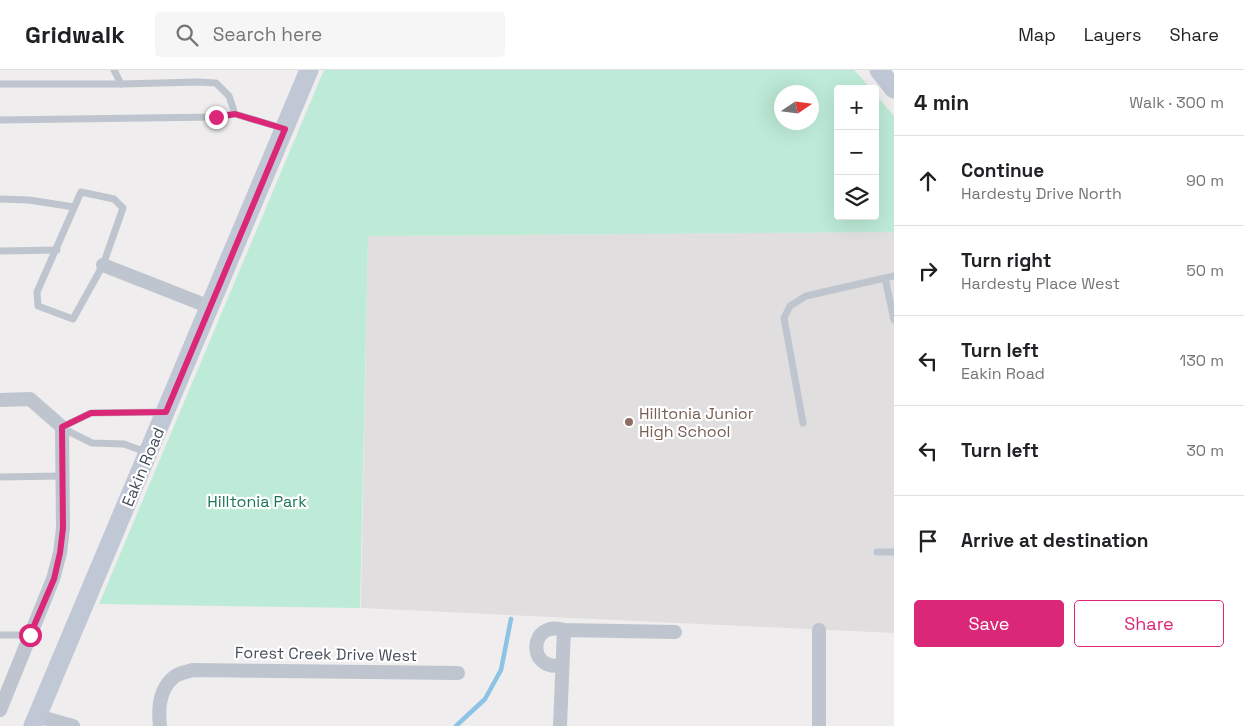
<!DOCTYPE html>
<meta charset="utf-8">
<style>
body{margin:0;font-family:"Space Grotesk",sans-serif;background:#f6f6f6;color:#202124}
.controls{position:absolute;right:15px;top:15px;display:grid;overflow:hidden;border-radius:5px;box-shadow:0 5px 20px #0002}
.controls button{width:45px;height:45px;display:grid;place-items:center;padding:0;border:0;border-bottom:1px solid #e0e0e0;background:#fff;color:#202124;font:25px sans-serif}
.compass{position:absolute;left:774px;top:15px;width:45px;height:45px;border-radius:50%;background:#fff;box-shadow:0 5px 20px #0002;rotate:77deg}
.stop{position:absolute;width:15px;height:15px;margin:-11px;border:4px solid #db2777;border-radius:50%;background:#fff}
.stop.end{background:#db2777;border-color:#fff;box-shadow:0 1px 5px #0008}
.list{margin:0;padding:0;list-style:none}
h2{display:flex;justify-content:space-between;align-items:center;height:65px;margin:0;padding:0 20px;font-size:21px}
h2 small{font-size:16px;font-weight:400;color:#757577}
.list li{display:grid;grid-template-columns:32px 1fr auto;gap:15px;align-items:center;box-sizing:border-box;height:90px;padding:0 20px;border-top:1px solid #e0e0e0}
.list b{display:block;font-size:19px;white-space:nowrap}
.list p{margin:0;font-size:16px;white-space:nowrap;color:#757577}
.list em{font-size:16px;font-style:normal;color:#757577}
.actions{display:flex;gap:10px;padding:15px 20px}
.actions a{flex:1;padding:11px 0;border:1px solid #db2777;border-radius:5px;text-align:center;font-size:18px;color:#db2777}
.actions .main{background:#db2777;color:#fff}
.icon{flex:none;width:28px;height:28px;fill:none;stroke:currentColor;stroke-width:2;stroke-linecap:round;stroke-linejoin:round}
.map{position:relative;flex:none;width:894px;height:656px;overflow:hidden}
header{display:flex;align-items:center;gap:30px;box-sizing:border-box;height:70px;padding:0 25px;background:#fff;border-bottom:1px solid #e0e0e0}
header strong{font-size:24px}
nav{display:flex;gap:28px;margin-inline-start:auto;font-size:18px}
.search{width:350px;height:45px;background:#f6f6f6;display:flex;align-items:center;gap:12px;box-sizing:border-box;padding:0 18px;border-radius:5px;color:#757577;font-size:19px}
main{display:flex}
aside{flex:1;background:#fff}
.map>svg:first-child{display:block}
</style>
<header>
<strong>Gridwalk</strong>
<div class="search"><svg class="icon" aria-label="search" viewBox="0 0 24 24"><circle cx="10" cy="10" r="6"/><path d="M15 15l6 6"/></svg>Search here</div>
<nav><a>Map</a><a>Layers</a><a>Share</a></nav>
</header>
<main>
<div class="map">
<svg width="894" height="656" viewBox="0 0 894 656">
<rect width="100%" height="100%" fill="#efeded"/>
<path fill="#e0dede" d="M894,162V563L361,538L368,166Z"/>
<path fill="#bdebd7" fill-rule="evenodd" d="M324,0H854L871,19H838V146H875V24L894,46V162L368,166L360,538L99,534ZM782,22H812V52H782Z"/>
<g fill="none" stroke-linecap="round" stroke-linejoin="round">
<path stroke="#8dc4e5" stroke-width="4.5" d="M456,656L485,629L501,600L511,549"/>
<path stroke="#bec5ce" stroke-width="7" d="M114,0L121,14
M0,14H121L198,12L216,13L229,26L235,44
M0,50L216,47L235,44L282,58
M81,122L114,129L123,138L103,195L73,249L38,236L37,222Z
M0,129L29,130L74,137
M0,181L57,180
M894,206L885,208L894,250
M803,353L784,248L790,236L806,226L885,208
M62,357L91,343L163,342
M62,358L92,373L124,374L146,382
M0,407L62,406
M877,482H894
M0,565H30"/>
<path stroke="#bec5ce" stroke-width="14" d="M103,195L210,237
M0,330L30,329L62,357L63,458L60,483L53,509L0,640
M819,560V656
M562,595C526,602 529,549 564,560L675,562
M37,646L73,656
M160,656C158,639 159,619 174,607C178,603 187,602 193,600L458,603
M560,656L564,560"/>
<path stroke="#c0c7d5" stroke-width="19" d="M879,0L894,19
M33,656L309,0"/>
</g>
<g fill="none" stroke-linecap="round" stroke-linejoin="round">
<path stroke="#db2777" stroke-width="6" d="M30,565L54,509L60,483L63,458L62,357L91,343L166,342L285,59L235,44L216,47"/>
</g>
<circle fill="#8d6e63" stroke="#fff" stroke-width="2" cx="629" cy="352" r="5"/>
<g text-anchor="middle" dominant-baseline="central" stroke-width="4.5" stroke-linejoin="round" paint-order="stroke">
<g font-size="16" fill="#785e54" stroke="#fff" text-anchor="start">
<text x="639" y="343">Hilltonia Junior<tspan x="639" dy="18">High School</tspan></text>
</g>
<g font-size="16" fill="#464d59" stroke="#fff">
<text transform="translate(143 397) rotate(-67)">Eakin Road</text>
<text transform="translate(326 584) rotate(1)">Forest Creek Drive West</text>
</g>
<g font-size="16" fill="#1c7558" stroke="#fff">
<text x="257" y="431">Hilltonia Park</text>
</g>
</g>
</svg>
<div class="controls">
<button>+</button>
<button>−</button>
<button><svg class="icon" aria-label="layers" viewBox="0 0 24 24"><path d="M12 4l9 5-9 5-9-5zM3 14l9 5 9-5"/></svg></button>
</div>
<svg class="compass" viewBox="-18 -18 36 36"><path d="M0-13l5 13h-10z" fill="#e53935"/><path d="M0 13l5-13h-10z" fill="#757577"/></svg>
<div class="stop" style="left:30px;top:565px"></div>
<div class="stop end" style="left:216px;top:47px"></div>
</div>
<aside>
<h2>4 min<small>Walk · 300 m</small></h2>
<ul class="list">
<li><svg class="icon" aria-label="ahead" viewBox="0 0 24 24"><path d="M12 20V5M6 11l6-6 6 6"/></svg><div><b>Continue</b><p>Hardesty Drive North</p></div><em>90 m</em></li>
<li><svg class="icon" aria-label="right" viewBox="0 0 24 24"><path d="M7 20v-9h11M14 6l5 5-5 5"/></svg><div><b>Turn right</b><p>Hardesty Place West</p></div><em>50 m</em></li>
<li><svg class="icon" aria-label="left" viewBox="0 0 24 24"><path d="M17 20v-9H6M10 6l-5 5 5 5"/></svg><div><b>Turn left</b><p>Eakin Road</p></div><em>130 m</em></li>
<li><svg class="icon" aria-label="left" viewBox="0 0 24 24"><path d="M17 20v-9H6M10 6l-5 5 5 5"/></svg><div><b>Turn left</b></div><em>30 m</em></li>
<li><svg class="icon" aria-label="arrive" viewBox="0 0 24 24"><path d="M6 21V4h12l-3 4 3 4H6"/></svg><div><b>Arrive at destination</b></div></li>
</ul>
<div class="actions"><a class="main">Save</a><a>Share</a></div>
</aside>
</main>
